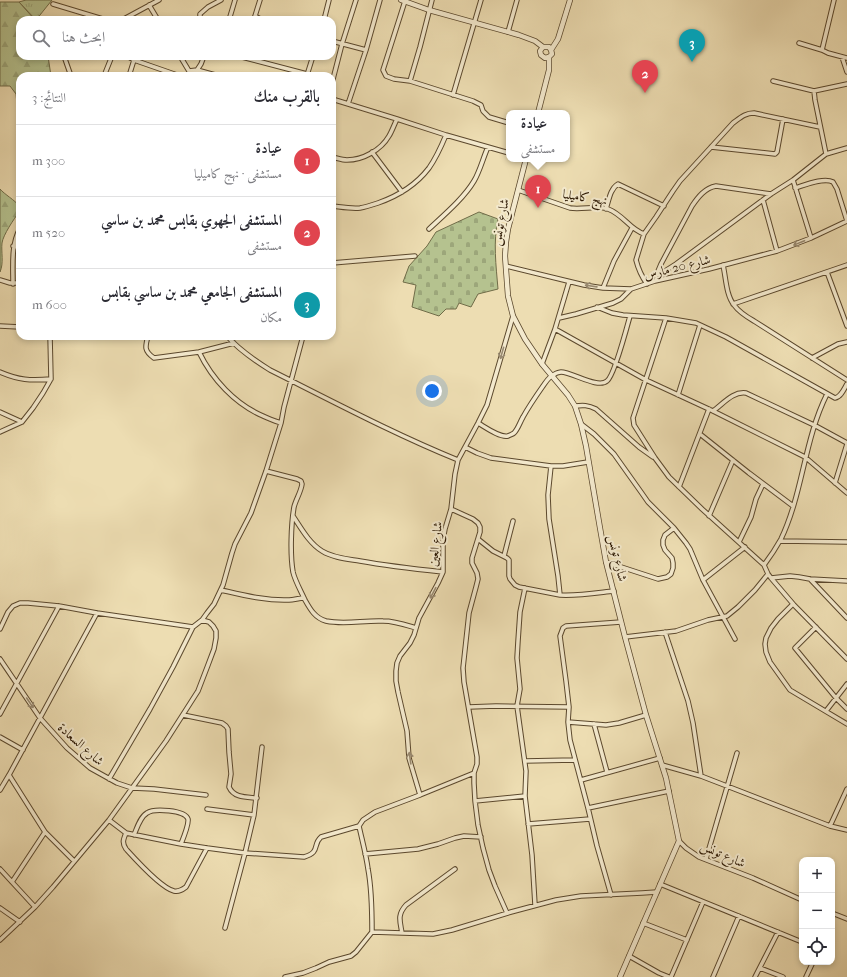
<!DOCTYPE html>
<html lang="ar">
<meta charset="utf-8">
<style>
body{margin:0;font-family:"IM FELL French Canon",Amiri,serif;background:#f2f2f3;color:#2b2b33;direction:rtl}
.controls{position:absolute;right:12px;bottom:12px;display:grid;overflow:hidden;border-radius:8px;box-shadow:0 2px 6px #0003}
.controls button{width:36px;height:36px;display:grid;place-items:center;padding:0;border:0;border-bottom:1px solid #e1e1e2;background:#fff;color:#2b2b33;font:20px sans-serif}
.you{position:absolute;left:432px;top:391px;width:14px;height:14px;margin:-10px;border:3px solid #fff;border-radius:50%;background:#1a73e8;box-shadow:0 0 0 6px #1a73e833}
.badge{display:grid;place-items:center;width:26px;height:26px;border-radius:50%;background:#db2777;color:#fff;font-size:13px;font-weight:700}
.pin{position:absolute;translate:-50% -33px;filter:drop-shadow(0 1px 2px #0008)}
.pin::after{content:'';position:absolute;top:21px;width:14px;height:12px;background:inherit;clip-path:polygon(0 0,100% 0,50% 100%)}
.popup{position:absolute;left:506px;top:110px;width:64px;height:52px;box-sizing:border-box;display:grid;place-content:center;border-radius:8px;background:#fff;filter:drop-shadow(0 1px 3px #0005);font-size:13px;white-space:nowrap;color:#7c7c81}
.popup b{font-size:15px;color:#2b2b33}
.popup::after{content:'';position:absolute;left:50%;top:100%;margin-left:-8px;border:8px solid transparent;border-top-color:#fff}
.list{margin:0;padding:0;list-style:none}
h2{display:flex;justify-content:space-between;align-items:center;height:52px;margin:0;padding:0 16px;font-size:17px}
h2 small{font-size:13px;font-weight:400;color:#7c7c81}
.list li{display:grid;grid-template-columns:26px 1fr auto;gap:12px;align-items:center;box-sizing:border-box;height:72px;padding:0 16px;border-top:1px solid #e1e1e2}
.list b{display:block;font-size:15px;white-space:nowrap}
.list p{margin:0;font-size:13px;white-space:nowrap;color:#7c7c81}
.list em{font-size:13px;font-style:normal;color:#7c7c81}
.icon{flex:none;width:22px;height:22px;fill:none;stroke:currentColor;stroke-width:2;stroke-linecap:round;stroke-linejoin:round}
.map{position:relative;flex:none;width:847px;height:977px;overflow:hidden;direction:ltr}
.search{position:absolute;background:#fff;box-shadow:0 2px 6px #0003;left:16px;top:16px;width:320px;height:44px;display:flex;align-items:center;gap:10px;box-sizing:border-box;padding:0 14px;border-radius:12px;color:#7c7c81;font-size:15px}
.panel{position:absolute;background:#fff;box-shadow:0 2px 6px #0003;left:16px;top:72px;width:320px;height:268px;border-radius:12px;direction:rtl}
.map>svg:first-child{display:block}
</style>
<div class="map">
<svg width="847" height="977" viewBox="0 0 847 977">
<defs>
<pattern id="grass-tufts" width="24" height="20" patternUnits="userSpaceOnUse"><rect width="24" height="20" fill="#b5c28f"/><path d="M3 7l-1-3M5 7V3M7 7l1-3M15 17l-1-3M17 17v-4M19 17l1-3" fill="none" stroke="#9ca67a"/></pattern>
<pattern id="forest-firs" width="22" height="20" patternUnits="userSpaceOnUse"><rect width="22" height="20" fill="#b5c28f"/><path d="M5 1l3.5 6h-7zM16 11l3.5 6h-7z" fill="#9ca67a"/></pattern>
<pattern id="cemetery-stones" width="16" height="16" patternUnits="userSpaceOnUse"><rect width="16" height="16" fill="#b5c28f"/><path d="M2 7V4a2 2 0 0 1 4 0v3zM10 15v-3a2 2 0 0 1 4 0v3z" fill="#9ca67a"/></pattern>
</defs>
<rect width="100%" height="100%" fill="#edddb2"/>
<filter id="stains"><feTurbulence type="fractalNoise" baseFrequency=".005" numOctaves="4"/><feColorMatrix values="0 0 0 0 .2 0 0 0 0 .09 0 0 0 0 .02 0 0 0 .5 -.17"/></filter>
<radialGradient id="worn" r=".72"><stop offset=".6" stop-color="#630" stop-opacity="0"/><stop offset="1" stop-color="#630" stop-opacity=".3"/></radialGradient>
<path fill="url(#grass-tufts)" stroke="#706c48" d="M26,0H52L36,20L19,2Z"/>
<path fill="url(#forest-firs)" stroke="#706c48" d="M0,2H19L35,20H20V56H48L51,76H20V117L18,115L16,94L10,86H0Z
M0,189C4,194 16,201 18,205C19,207 19,210 19,212C14,219 3,235 2,243C1,252 4,263 0,272Z"/>
<path fill="url(#cemetery-stones)" stroke="#706c48" d="M479,212L498,219C493,242 496,265 498,289L478,294L471,307L459,303L456,309H446L439,316L412,307L416,285L403,282L409,266L427,246L436,232Z"/>
<g fill="none" stroke-linecap="round" stroke-linejoin="round">
<g stroke="#5b482d" stroke-width="5.5">
<path id="minor" d="M834,0L822,50L828,53L847,58
M405,1L383,70L386,76L394,79L410,81L473,101L481,105L483,111L489,117L509,123
M53,4L106,20
M149,5L158,20
M255,16L260,0
M122,20L159,0
M200,20V14L208,7L221,0
M229,20L235,0
M254,20L255,16L262,20
M324,20L329,0
M508,32L517,0
M332,41L366,50
M799,43L822,50
M66,56L65,59L71,76
M127,56L134,60L180,76
M180,56L189,71
M238,56L307,74
M842,57L847,72
M197,70L201,64L204,56
M189,71L197,70L219,76
M307,75L313,56
M104,76L112,56
M129,76L134,60
M410,81L420,47L432,0
M773,81L814,91L847,84
M332,83L342,44L356,0
M814,91L815,100L826,154
M453,95L481,0
M332,99L397,119L446,135L509,153
M348,104L366,50L380,0
M711,147L775,154L777,152L783,119
M372,152L402,192
M332,157C337,158 342,160 347,160C363,160 381,150 389,136C392,131 394,125 397,119
M793,180L811,238
M795,188C805,185 824,177 833,182L837,189L847,221
M518,190L570,208C583,210 596,205 608,209C624,215 629,229 644,234
M763,200L777,251
M332,206C341,207 351,209 360,208C366,207 372,205 378,203C398,196 416,185 429,168C436,158 441,147 446,135
M606,209C609,200 610,189 618,184L664,206
M429,229C444,215 464,198 474,181C480,171 483,158 488,147
M13,246L20,247
M332,263L415,256
M723,265C726,278 726,295 734,305C739,312 747,317 754,321L847,380
M506,266L584,285L603,288L631,289L655,281L709,269L777,251L811,238L847,221
M827,272L847,326
M657,275L665,271L676,264L771,194L793,180L826,154L847,148
M656,276L661,264L692,206C698,197 705,188 716,186L771,194
M0,280L10,283H20
M569,282L555,329L646,380L713,411L805,457L847,493
M13,284C13,264 11,245 20,228
M647,284C642,277 638,268 636,260L644,234L656,217L673,191L680,181L733,123C740,118 745,113 754,113L820,127
M603,288L614,261L632,228
M733,304L847,265
M597,307L612,313L623,315L666,318L696,323L726,337L835,398C841,397 844,389 847,384
M559,318L576,314L613,303L621,299L631,289
M666,318L633,418L634,425L655,458L669,477L702,509L764,565L768,574L771,578L790,576L799,577L810,579L847,581
M0,326L20,327
M148,336C145,347 144,351 154,358L199,352L234,343
M227,336C239,350 254,360 270,370C332,401 394,434 458,460
M199,352C212,379 235,404 263,416C269,419 275,421 281,423
M812,358L838,344L847,342
M542,364L555,329
M0,372C19,380 30,381 51,379
M678,395L700,325
M575,406C583,405 588,405 596,409L639,447L653,457
M713,411C723,404 733,391 746,393L814,425L847,443
M0,412L22,422
M478,423C485,427 500,438 508,436C510,435 513,434 514,433C518,429 520,422 523,417C529,406 536,396 543,386C546,382 549,376 555,374C556,373 560,372 561,372C572,372 598,389 607,381C614,376 627,327 630,316
M581,424L594,434L614,454L641,492L648,502L674,528L686,543L690,549L703,580L735,639
M0,432L22,422L33,408L43,393L51,379L50,336
M700,434L749,473L793,506
M465,447L477,453L491,458L551,466H563L588,462
M551,466L548,495L549,519L558,576L560,595
M266,471L297,479L301,481L302,484C301,492 296,499 294,507C291,524 290,555 293,572C295,581 301,591 305,600C310,609 315,618 326,621C345,625 364,620 383,621C395,621 406,625 416,628
M835,483L847,444
M679,487L709,409
M451,509L473,519L478,523L480,527V532L472,558V563L477,573L478,579L476,587L469,613L463,668L464,682L477,757V764L474,773V783L475,801L478,825L483,848L489,870L495,886L507,913
M293,516C301,528 309,543 322,551C333,558 348,559 360,561C388,566 415,569 443,572
M709,516L733,460
M478,539L493,551L507,558L509,560V576L510,579L515,585L519,587L560,595C578,596 596,593 614,591
M780,541L847,542
M739,542L751,517L756,499L763,484
M504,556L513,521
M606,562L658,579L667,577L671,574L673,568V563L672,558L665,550L663,545V540L665,535L674,528
M764,565C770,557 776,548 781,539C803,493 804,440 827,394
M771,578L794,605L847,659
M810,579L847,618
M703,580L745,547
M525,588L520,612L518,641L517,658L520,689L517,706L526,771L525,796L532,855L535,905
M221,590C243,595 266,601 289,600C294,600 299,598 304,598
M793,604L778,619L771,628L766,638L765,644L766,652L770,662L790,690L847,724
M816,627L795,648L836,698L847,709
M0,629L8,612L13,606L20,603H28L59,606L97,613L193,627
M665,632L688,701L693,723L701,776
M625,637L676,631L708,620L727,616L738,607L755,590L768,574
M0,659L40,718L67,748L90,768L117,783L132,788L154,789L206,795
M469,707L496,706L569,707
M826,711L847,684
M0,714L59,606
M183,715L222,723L226,726L228,729L229,752L231,774L229,787C234,798 246,797 257,798
M568,722L606,725L619,723L646,715
M594,724L607,772
M0,737L23,750
M525,761L575,760
M662,765L701,776L830,826L847,830
M9,775L45,832L74,861
M109,779L150,709L173,667L193,627L202,620L207,613L214,604L223,585L232,553L235,544L251,513L266,471L281,423L284,407L303,336
M581,780L660,758
M0,790L9,775L97,613
M420,795L409,758L407,731L398,692L396,681V671L397,663L400,656L410,643L414,635L419,618L438,583L443,572V540L445,529L451,509L455,474L458,460L478,423L487,405L513,316
M475,801L525,796
M588,808L669,791
M207,809L254,815
M109,820L126,833L181,844L207,848L245,853L304,857C321,852 312,845 321,837L359,826L363,820L375,812L420,795L474,773
M528,824L590,819
M359,826C362,840 366,854 368,869C372,890 372,911 372,932
M830,826L847,789
M126,833C123,840 122,843 126,849C136,860 161,888 174,891C179,892 182,890 186,887L207,848
M134,835C137,828 140,817 147,813C154,808 185,810 188,819C189,824 183,839 181,844
M679,841L686,848L699,857L753,878L802,900
M365,854L418,849L438,844L455,838L464,836L481,837
M706,859L737,753
M0,869L35,907
M12,882L45,832
M660,884L802,942
M611,895L597,846L588,808L570,740L568,722L569,707L566,681L560,636L563,628L566,626L621,622
M0,908L20,922
M832,913L847,919
M643,923L687,940
M225,928L245,853L254,815L262,747
M402,933C400,921 397,915 406,905L455,869
M0,940L35,907L53,887L109,820L166,741L198,691L208,665L214,649L216,638V631L213,626L209,622L202,620
M629,956L659,973L669,977
M760,968L783,977
M285,977L303,973L316,968L329,962L351,956L356,952L372,932L433,934L452,930L511,912L556,900L581,896L642,893L657,892
M671,977L703,902
M713,977L739,916
M755,977L778,932
M806,977L813,962"/>
</g>
<g stroke="#5b482d" stroke-width="6">
<path id="tertiary" d="M401,0L429,10L519,35L535,41L543,47H549L551,50
M543,47L540,51L541,55L545,58L549,57
M538,113L549,70V57L552,54L551,50L558,39L570,0
M526,159L508,229L506,242L505,256L508,296L513,316L525,339L542,364L568,395L575,406L581,424L586,446L600,528L606,562L625,637L646,715L666,778L679,841L620,977"/>
</g>
<use href="#minor" stroke="#f3e9cd" stroke-width="3.5"/>
<use href="#tertiary" stroke="#f3e9cd" stroke-width="4.5"/>
</g>
<defs><path id="oneway-shaft" d="M-6 0H5M1.5-3L5.5 0L1.5 3" fill="none" stroke-width="1.6" stroke-linecap="round" stroke-linejoin="round"/></defs>
<g stroke="#998a71">
<use href="#oneway-shaft" transform="translate(799 243) rotate(158)"/>
<use href="#oneway-shaft" transform="translate(591 286) rotate(-172)"/>
<use href="#oneway-shaft" transform="translate(502 353) rotate(106)"/>
<use href="#oneway-shaft" transform="translate(433 593) rotate(118)"/>
<use href="#oneway-shaft" transform="translate(30 703) rotate(56)"/>
<use href="#oneway-shaft" transform="translate(410 758) rotate(-98)"/>
</g>
<g text-anchor="middle" dominant-baseline="central" stroke-width="4" stroke-linejoin="round" paint-order="stroke">
<g font-size="13" fill="#2a1601" stroke="#f3e9cd">
<text transform="translate(585 197) rotate(9)">نهج كاميليا</text>
<text transform="translate(500 222) rotate(-79)">شارع تونس</text>
<text transform="translate(677 267) rotate(-14)">شارع 20 مارس</text>
<text transform="translate(435 544) rotate(-83)">شارع العين</text>
<text transform="translate(618 558) rotate(77)">شارع تونس</text>
<text transform="translate(81 744) rotate(42)">شارع السعادة</text>
<text transform="translate(723 854) rotate(24)">شارع تونس</text>
</g>
</g>
<rect width="100%" height="100%" filter="url(#stains)"/>
<rect width="100%" height="100%" fill="url(#worn)"/>
</svg>
<div class="controls">
<button>+</button>
<button>−</button>
<button><svg class="icon" aria-label="locate" viewBox="0 0 24 24"><circle cx="12" cy="12" r="6"/><path d="M12 2v4M12 18v4M2 12h4M18 12h4"/></svg></button>
</div>
<div class="you"></div>
<div class="pin badge" style="left:538px;top:208px;background:#e0444e">1</div>
<div class="popup"><b>عيادة</b>مستشفى</div>
<div class="pin badge" style="left:645px;top:93px;background:#e0444e">2</div>
<div class="pin badge" style="left:692px;top:62px;background:#0f9aa8">3</div>
<div class="search"><svg class="icon" aria-label="search" viewBox="0 0 24 24"><circle cx="10" cy="10" r="6"/><path d="M15 15l6 6"/></svg>ابحث هنا</div>
<section class="panel">
<h2>بالقرب منك<small>النتائج: 3</small></h2>
<ul class="list">
<li><span class="badge" style="background:#e0444e">1</span><div><b>عيادة</b><p>مستشفى · نهج كاميليا</p></div><em>300 m</em></li>
<li><span class="badge" style="background:#e0444e">2</span><div><b>المستشفى الجهوي بقابس محمد بن ساسي</b><p>مستشفى</p></div><em>520 m</em></li>
<li><span class="badge" style="background:#0f9aa8">3</span><div><b>المستشفى الجامعي محمد بن ساسي بقابس</b><p>مكان</p></div><em>600 m</em></li>
</ul>
</section>
</div>
